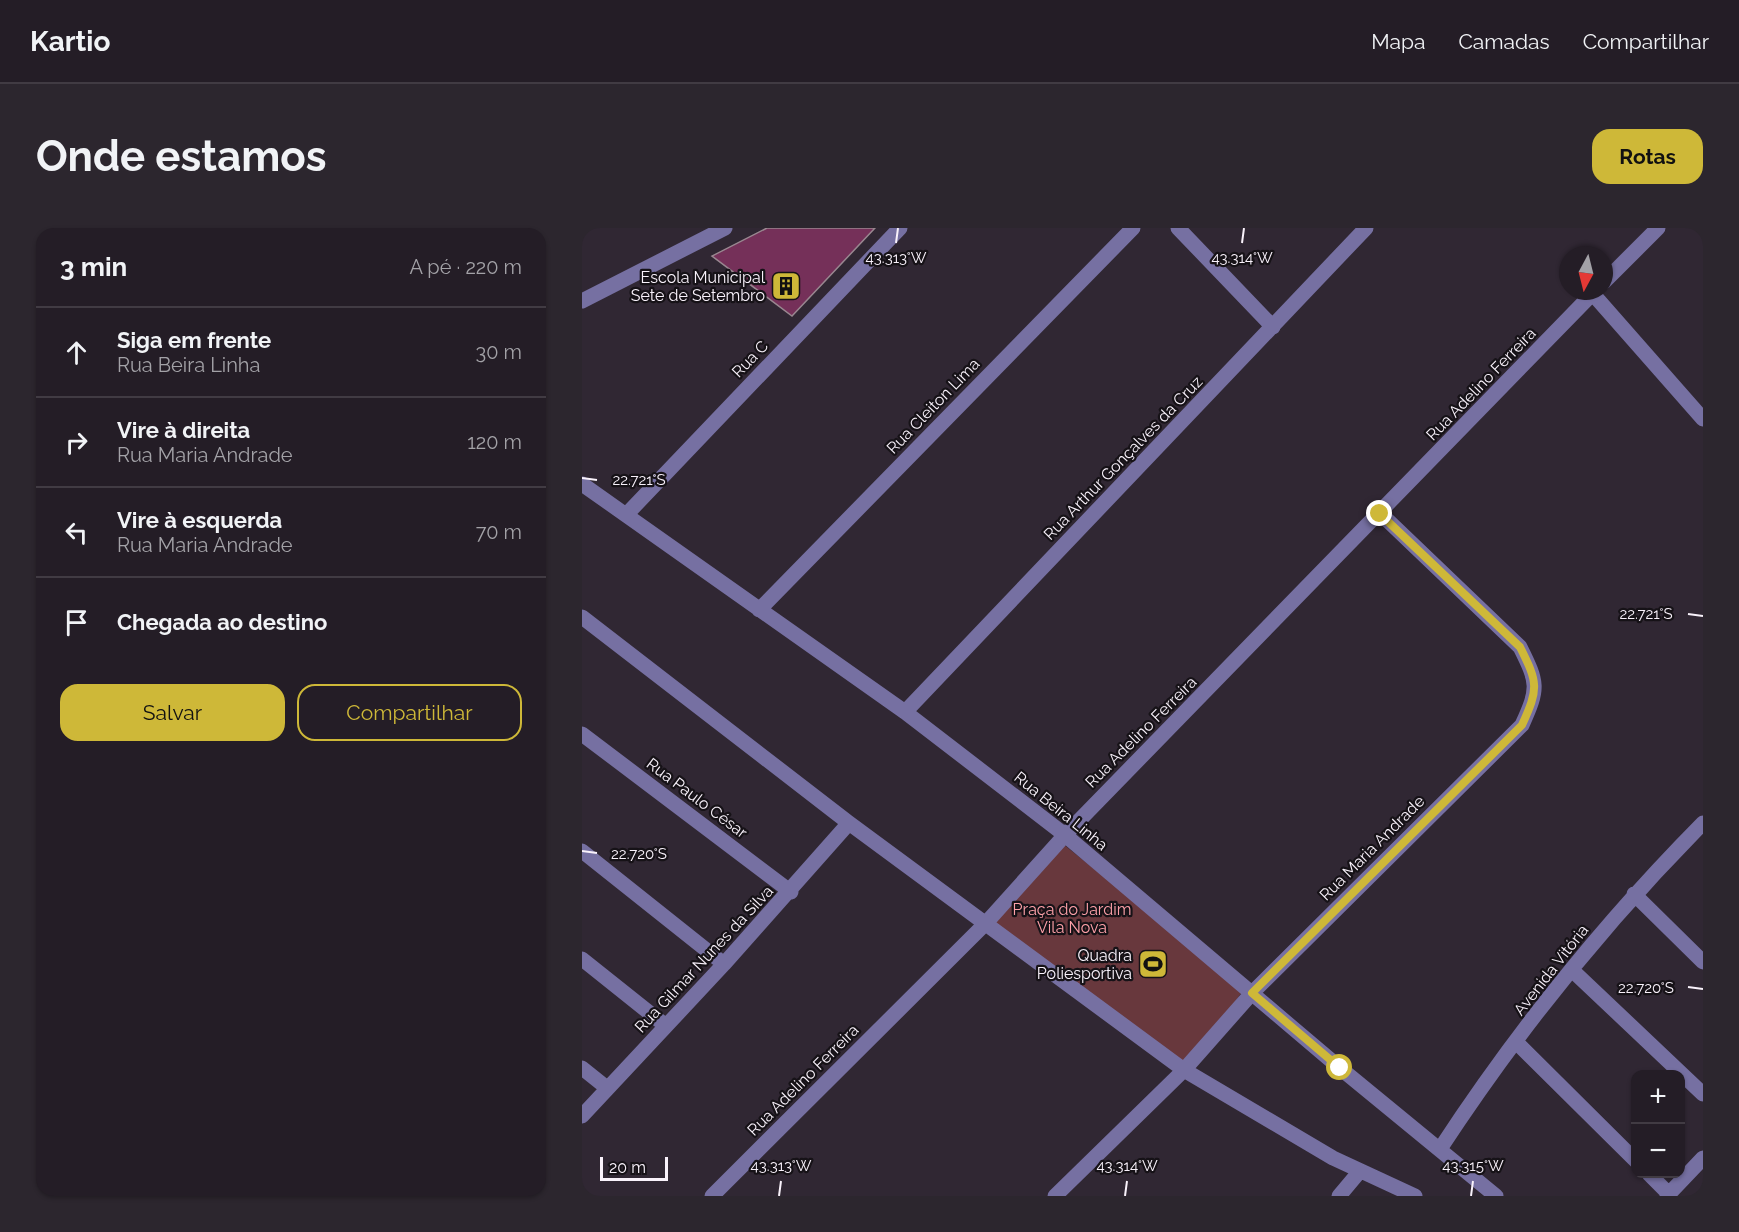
<!DOCTYPE html>
<html lang="pt">
<meta charset="utf-8">
<style>
body{margin:0;font-family:Raleway,sans-serif;background:#2c262e;color:#f1f3f6}
.controls{position:absolute;right:18px;bottom:18px;display:grid;overflow:hidden;border-radius:12px;box-shadow:0 2px 4px #0004}
.controls button{width:54px;height:54px;display:grid;place-items:center;padding:0;border:0;border-bottom:2px solid #413b43;background:#241d26;color:#f1f3f6;font:30px sans-serif}
.compass{position:absolute;left:977px;top:18px;width:54px;height:54px;border-radius:50%;background:#241d26;box-shadow:0 2px 4px #0004;rotate:187deg}
.scale{position:absolute;left:18px;bottom:15px;width:68px;box-sizing:border-box;padding-left:6px;border:3px solid #f9f2fb;border-top:0;font-size:16px;line-height:21px;white-space:nowrap;color:#f9f2fb;-webkit-text-stroke:4px #161217;paint-order:stroke}
.stop{position:absolute;width:18px;height:18px;margin:-14px;border:4px solid #ceb838;border-radius:50%;background:#fff}
.stop.end{background:#ceb838;border-color:#fff;box-shadow:0 2px 6px #0008}
.list{margin:0;padding:0;list-style:none}
h2{display:flex;justify-content:space-between;align-items:center;height:78px;margin:0;padding:0 24px;font-size:26px}
h2 small{font-size:20px;font-weight:400;color:#a3a2a7}
.list li{display:grid;grid-template-columns:39px 1fr auto;gap:18px;align-items:center;box-sizing:border-box;height:90px;padding:0 24px;border-top:2px solid #413b43}
.list b{display:block;font-size:22px;white-space:nowrap}
.list p{margin:0;font-size:20px;white-space:nowrap;color:#a3a2a7}
.list em{font-size:20px;font-style:normal;color:#a3a2a7}
.actions{display:flex;gap:12px;padding:18px 24px}
.actions a{flex:1;padding:14px 0;border:2px solid #ceb838;border-radius:18px;text-align:center;font-size:21px;color:#ceb838}
.actions .main{background:#ceb838;color:#111}
.icon{flex:none;width:33px;height:33px;fill:none;stroke:currentColor;stroke-width:2;stroke-linecap:round;stroke-linejoin:round}
.map{position:relative;flex:none;width:1121px;height:968px;overflow:hidden;border-radius:18px}
header{display:flex;align-items:center;gap:36px;box-sizing:border-box;height:84px;padding:0 30px;background:#241d26;border-bottom:2px solid #413b43}
header strong{font-size:28px}
nav{display:flex;gap:33px;margin-inline-start:auto;font-size:21px}
.intro{display:flex;align-items:center;justify-content:space-between;box-sizing:border-box;height:144px;padding:0 36px}
h1{margin:0;font-size:42px}
.button{padding:15px 27px;border-radius:18px;background:#ceb838;color:#111;font-size:21px;font-weight:700}
main{display:flex;gap:36px;padding:0 36px}
aside{flex:1;background:#241d26;border-radius:18px;box-shadow:0 2px 4px #0004}
.map>svg:first-child{display:block}
</style>
<header>
<strong>Kartio</strong>
<nav><a>Mapa</a><a>Camadas</a><a>Compartilhar</a></nav>
</header>
<div class="intro"><h1>Onde estamos</h1><a class="button">Rotas</a></div>
<main>
<aside>
<h2>3 min<small>A pé · 220 m</small></h2>
<ul class="list">
<li><svg class="icon" aria-label="ahead" viewBox="0 0 24 24"><path d="M12 20V5M6 11l6-6 6 6"/></svg><div><b>Siga em frente</b><p>Rua Beira Linha</p></div><em>30 m</em></li>
<li><svg class="icon" aria-label="right" viewBox="0 0 24 24"><path d="M7 20v-9h11M14 6l5 5-5 5"/></svg><div><b>Vire à direita</b><p>Rua Maria Andrade</p></div><em>120 m</em></li>
<li><svg class="icon" aria-label="left" viewBox="0 0 24 24"><path d="M17 20v-9H6M10 6l-5 5 5 5"/></svg><div><b>Vire à esquerda</b><p>Rua Maria Andrade</p></div><em>70 m</em></li>
<li><svg class="icon" aria-label="arrive" viewBox="0 0 24 24"><path d="M6 21V4h12l-3 4 3 4H6"/></svg><div><b>Chegada ao destino</b></div></li>
</ul>
<div class="actions"><a class="main">Salvar</a><a>Compartilhar</a></div>
</aside>
<div class="map">
<svg width="1121" height="968" viewBox="0 0 1121 968">
<rect width="100%" height="100%" fill="#302733"/>
<path fill="#68383d" d="M481,616L662,761L636,798L602,834L410,698Z"/>
<path fill="#753059" stroke="#998790" stroke-width="1.5" d="M185,0H293L210,88L130,28Z"/>
<g fill="none" stroke-linecap="round" stroke-linejoin="round">
<path stroke="#7670a2" stroke-width="15" d="M596,0L691,99
M1022,54L1076,0
M1011,66L1121,191
M0,73L143,0
M0,256L323,484L483,607L758,840L914,968
M44,287L318,0
M177,382L551,0
M0,389L267,595L602,842L751,930L833,968
M323,484L784,0
M0,506L209,664
M0,623L142,736
M1052,666L1121,734
M0,731L84,798
M991,743L1121,866
M934,814L1054,933
M0,840L25,860
M0,888L142,736L267,595
M858,921C934,805 1023,694 1121,595
M1067,946L1087,966
M130,968L404,695L483,607L1013,63
M473,968L602,842L670,765L940,497C957,460 956,455 938,419L799,286
M757,968L778,943
M1085,968L1121,930"/>
</g>
<g fill="none" stroke-linecap="round" stroke-linejoin="round">
<path stroke="#ceb838" stroke-width="8" d="M758,840L670,765L940,497C957,460 956,455 938,419L798,286"/>
</g>
<path fill="none" stroke="#f9f2fb" stroke-width="2" d="M314,15L316,0M660,15L662,0M0,250L15,252M1106,386L1121,388M0,623L15,625M1106,759L1121,761M197,968L199,953M543,968L545,953M889,968L891,953"/>
<defs>
<g id="building-square" transform="scale(1.5)"><rect x="-9" y="-9" width="18" height="18" rx="4" fill="#ceb838" stroke="#161217"/><path d="M-4-6H4V6H1V3H-1V6H-4ZM-2.5-4.3h1.7v1.8h-1.7ZM.8-4.3h1.7v1.8H.8ZM-2.5-1h1.7V.8h-1.7ZM.8-1h1.7V.8H.8Z" fill="#111"/></g>
<g id="stadium-square" transform="scale(1.5)"><rect x="-9" y="-9" width="18" height="18" rx="4" fill="#ceb838" stroke="#161217"/><path d="M0-5a6.5 5 0 1 0 0 10a6.5 5 0 1 0 0-10ZM-3.5-1.8h7v3.6h-7Z" fill="#111"/></g>
</defs>
<g fill-rule="evenodd">
<use href="#building-square" x="204" y="58"/>
<use href="#stadium-square" x="571" y="736"/>
</g>
<g text-anchor="middle" dominant-baseline="central" stroke-width="4.5" stroke-linejoin="round" paint-order="stroke">
<g font-size="16" fill="#f9f2fb" stroke="#161217" text-anchor="end">
<text x="183" y="49">Escola Municipal<tspan x="183" dy="18">Sete de Setembro</tspan></text>
<text x="550" y="727">Quadra<tspan x="550" dy="18">Poliesportiva</tspan></text>
</g>
<g font-size="16" fill="#f9f2fb" stroke="#161217">
<text transform="translate(168 131) rotate(-46)">Rua C</text>
<text transform="translate(899 156) rotate(-46)">Rua Adelino Ferreira</text>
<text transform="translate(351 178) rotate(-46)">Rua Cleiton Lima</text>
<text transform="translate(541 230) rotate(-46)">Rua Arthur Gonçalves da Cruz</text>
<text transform="translate(559 504) rotate(-45)">Rua Adelino Ferreira</text>
<text transform="translate(115 570) rotate(37)">Rua Paulo César</text>
<text transform="translate(479 583) rotate(39)">Rua Beira Linha</text>
<text transform="translate(790 620) rotate(-45)">Rua Maria Andrade</text>
<text transform="translate(122 731) rotate(-47)">Rua Gilmar Nunes da Silva</text>
<text transform="translate(969 742) rotate(-52)">Avenida Vitória</text>
<text transform="translate(221 852) rotate(-45)">Rua Adelino Ferreira</text>
</g>
<g font-size="16" fill="#fea1a9" stroke="#161217">
<text x="490" y="681">Praça do Jardim<tspan x="490" dy="18">Vila Nova</tspan></text>
</g>
</g>
<g font-size="15" text-anchor="middle" fill="#f9f2fb" stroke="#161217" stroke-width="4.5" stroke-linejoin="round" paint-order="stroke">
<text x="314" y="35">43.313°W</text>
<text x="660" y="35">43.314°W</text>
<text x="57" y="257">22.721°S</text>
<text x="1064" y="391">22.721°S</text>
<text x="57" y="631">22.720°S</text>
<text x="1064" y="765">22.720°S</text>
<text x="199" y="943">43.313°W</text>
<text x="545" y="943">43.314°W</text>
<text x="891" y="943">43.315°W</text>
</g>
</svg>
<div class="controls">
<button>+</button>
<button>−</button>
</div>
<svg class="compass" viewBox="-18 -18 36 36"><path d="M0-13l5 13h-10z" fill="#e53935"/><path d="M0 13l5-13h-10z" fill="#a3a2a7"/></svg>
<div class="scale">20 m</div>
<div class="stop" style="left:758px;top:840px"></div>
<div class="stop end" style="left:798px;top:286px"></div>
</div>
</main>
